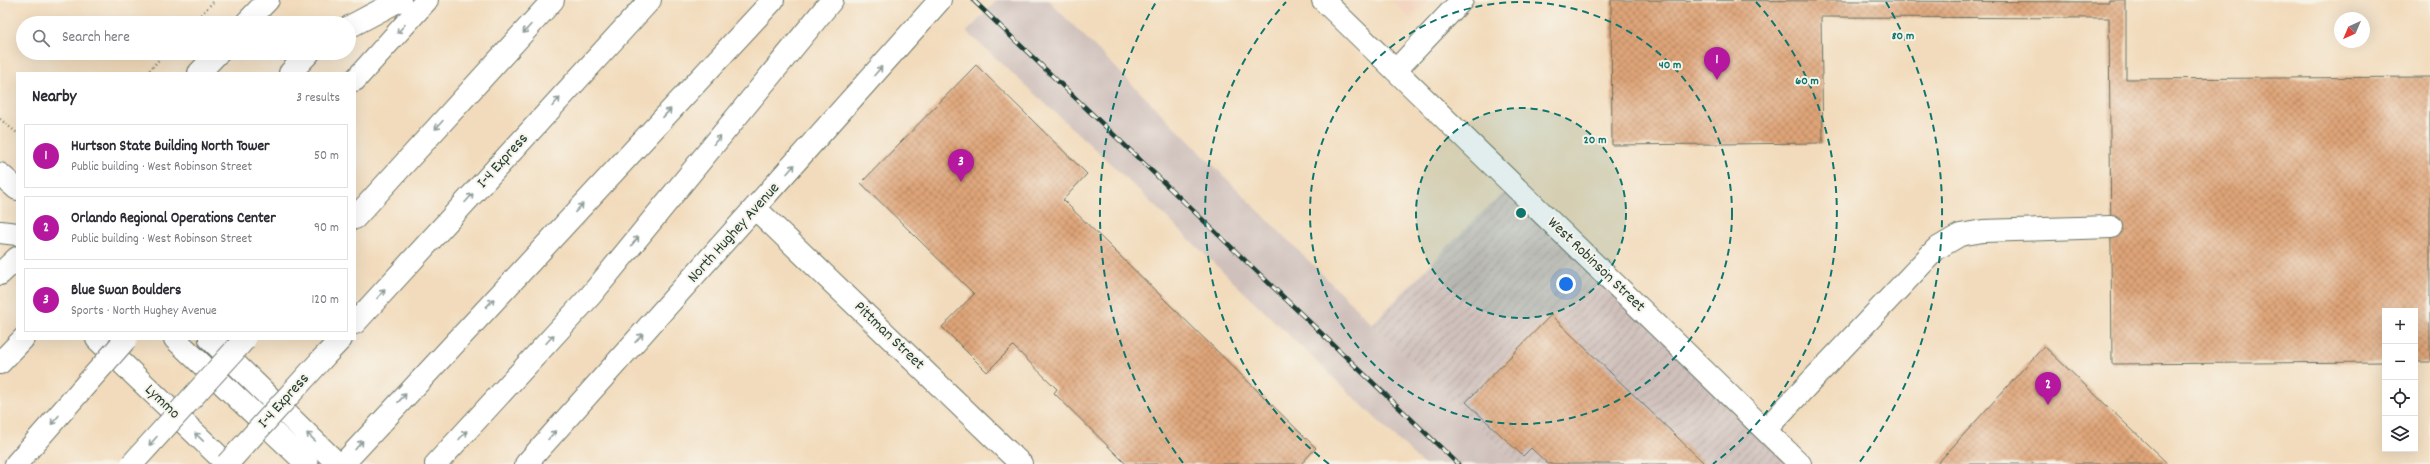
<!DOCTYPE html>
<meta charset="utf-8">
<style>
body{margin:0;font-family:Dekko,sans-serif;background:#f2f2f3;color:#2b2b33}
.controls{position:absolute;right:12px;bottom:12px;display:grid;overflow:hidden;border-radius:0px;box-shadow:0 4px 16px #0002}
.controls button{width:36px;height:36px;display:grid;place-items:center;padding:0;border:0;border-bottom:1px solid #e1e1e2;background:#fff;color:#2b2b33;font:20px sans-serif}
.compass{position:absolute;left:2334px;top:12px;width:36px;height:36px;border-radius:50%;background:#fff;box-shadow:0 4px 16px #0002;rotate:224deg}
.you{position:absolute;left:1566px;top:284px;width:14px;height:14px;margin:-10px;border:3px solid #fff;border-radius:50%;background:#1a73e8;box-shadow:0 0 0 6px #1a73e833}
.badge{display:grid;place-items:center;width:26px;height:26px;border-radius:50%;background:#b5179e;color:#fff;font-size:13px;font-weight:700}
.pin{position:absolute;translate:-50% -33px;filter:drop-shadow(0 1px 2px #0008)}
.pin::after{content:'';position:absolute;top:21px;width:14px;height:12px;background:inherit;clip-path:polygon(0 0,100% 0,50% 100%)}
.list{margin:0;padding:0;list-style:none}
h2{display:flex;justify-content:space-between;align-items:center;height:52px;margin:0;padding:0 16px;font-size:17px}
h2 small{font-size:13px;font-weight:400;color:#7c7c81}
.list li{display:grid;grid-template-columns:26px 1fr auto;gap:12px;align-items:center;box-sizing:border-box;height:64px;margin:0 8px 8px;padding:0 8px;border:1px solid #e1e1e2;border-radius:0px}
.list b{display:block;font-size:15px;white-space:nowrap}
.list p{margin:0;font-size:13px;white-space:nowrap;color:#7c7c81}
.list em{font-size:13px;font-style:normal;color:#7c7c81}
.icon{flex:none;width:22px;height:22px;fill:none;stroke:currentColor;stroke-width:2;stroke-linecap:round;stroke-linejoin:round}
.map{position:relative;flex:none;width:2430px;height:464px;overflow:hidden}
.search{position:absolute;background:#fff;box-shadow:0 4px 16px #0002;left:16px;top:16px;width:340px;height:44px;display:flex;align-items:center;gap:10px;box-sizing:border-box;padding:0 14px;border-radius:22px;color:#7c7c81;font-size:15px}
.panel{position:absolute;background:#fff;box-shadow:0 4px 16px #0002;left:16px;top:72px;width:340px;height:268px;border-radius:0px}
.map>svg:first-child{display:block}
</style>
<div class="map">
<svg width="2430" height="464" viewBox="0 0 2430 464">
<defs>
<pattern id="industrial-furrows" width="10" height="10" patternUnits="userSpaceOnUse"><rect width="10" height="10" fill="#cfc0bb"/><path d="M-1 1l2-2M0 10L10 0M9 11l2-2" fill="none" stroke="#a79d99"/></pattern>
<pattern id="building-cross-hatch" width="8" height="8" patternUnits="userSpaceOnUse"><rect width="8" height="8" fill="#dfa478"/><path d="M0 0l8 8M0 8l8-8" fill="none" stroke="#b48763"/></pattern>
</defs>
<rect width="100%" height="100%" fill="#f7f3e8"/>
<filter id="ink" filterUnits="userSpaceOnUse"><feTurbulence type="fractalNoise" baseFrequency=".025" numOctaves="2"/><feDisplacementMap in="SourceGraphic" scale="8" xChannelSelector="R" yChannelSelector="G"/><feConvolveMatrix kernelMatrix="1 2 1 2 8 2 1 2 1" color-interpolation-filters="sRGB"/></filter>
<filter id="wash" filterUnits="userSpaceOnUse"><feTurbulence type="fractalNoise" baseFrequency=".012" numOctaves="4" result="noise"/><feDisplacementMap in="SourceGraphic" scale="16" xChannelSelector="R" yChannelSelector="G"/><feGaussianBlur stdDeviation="0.9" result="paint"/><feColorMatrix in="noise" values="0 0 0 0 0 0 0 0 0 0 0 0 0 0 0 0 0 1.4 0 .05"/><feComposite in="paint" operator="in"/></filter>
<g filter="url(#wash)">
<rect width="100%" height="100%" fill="#f2dbbc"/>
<path fill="#f3d4bf" d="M1391,0H1429L1410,19Z"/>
<path fill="url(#industrial-furrows)" d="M1513,185L1800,464H1517L1372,324L1477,217Z"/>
<path fill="#cfc0bb" d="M997,0H1048L1372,324L1517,464H1423L1112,165L967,32Z"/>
<g id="blocks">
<path fill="url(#building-cross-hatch)" d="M1611,0L2109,2V0H2126V79L2430,77V362H2415V311H2385V362L2112,364L2109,18L1821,17L1823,143L1612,145Z
M976,65L1087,174L1063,200L1316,448L1301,464H1126L1054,393L1057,389L1013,346L987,372L942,327L974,294L861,183Z
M1551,315L1705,464H1548L1531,448L1523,456L1466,402Z
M2044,346L2168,464H1937Z"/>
</g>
</g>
<g filter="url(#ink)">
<use href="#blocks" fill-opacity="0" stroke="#697464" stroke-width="1"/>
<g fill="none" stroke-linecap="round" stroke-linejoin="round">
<g stroke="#697464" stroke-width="24">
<path id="minor" d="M1323,0L1800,464
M246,23L268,0
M1396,70L1462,0
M199,73L218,53
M0,174L17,189
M756,209L1021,464
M0,232L17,234
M0,274L17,258
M97,339L227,464
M175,339L307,464
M210,339L338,464
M1765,430L1936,249L1960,235L1983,231L2111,227
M526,464L940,0"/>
</g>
<g stroke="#697464" stroke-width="24">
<path id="highway" d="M349,27L400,0
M290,73L309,53
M355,80L427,0
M355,218L553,0
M355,323L650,0
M323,358L341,339
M0,363L23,339
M16,464L81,390
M343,464L773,0
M436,464L591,295L832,0"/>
</g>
<path stroke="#697464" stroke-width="2.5" stroke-dasharray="1 3" stroke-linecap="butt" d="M193,23L215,0
M147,73L165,53
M0,119L17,133"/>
<use href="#minor" stroke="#fff" stroke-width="22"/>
<use href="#highway" stroke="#fff" stroke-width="22"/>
<g stroke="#1f3d34" stroke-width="4.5">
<path id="rail" d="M973,0L1458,464"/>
</g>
<use href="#rail" stroke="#f7f3e8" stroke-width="3" stroke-dasharray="9" stroke-linecap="butt"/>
<g stroke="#697464" stroke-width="24" stroke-linecap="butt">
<path id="highway-bridge" d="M81,390L126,339
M132,464L245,339
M227,464L323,358"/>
</g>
<use href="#highway-bridge" stroke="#fff" stroke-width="22"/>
</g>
<defs><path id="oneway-shaft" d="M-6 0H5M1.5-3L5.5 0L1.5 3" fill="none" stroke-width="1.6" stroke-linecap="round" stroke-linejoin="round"/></defs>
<g stroke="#8f9e9a">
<use href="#oneway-shaft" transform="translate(401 29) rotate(132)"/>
<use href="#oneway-shaft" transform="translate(527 29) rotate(132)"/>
<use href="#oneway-shaft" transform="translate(878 71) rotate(-49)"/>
<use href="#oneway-shaft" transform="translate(556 102) rotate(-48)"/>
<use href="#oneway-shaft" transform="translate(667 113) rotate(-47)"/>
<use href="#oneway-shaft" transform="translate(439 125) rotate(132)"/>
<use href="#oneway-shaft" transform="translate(717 140) rotate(-51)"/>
<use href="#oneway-shaft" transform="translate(791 169) rotate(-49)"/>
<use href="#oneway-shaft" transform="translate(469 198) rotate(-48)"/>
<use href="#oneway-shaft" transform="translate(579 208) rotate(-47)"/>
<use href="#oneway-shaft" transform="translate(635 241) rotate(-51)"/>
<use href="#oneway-shaft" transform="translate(381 294) rotate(-48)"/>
<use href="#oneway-shaft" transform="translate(490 303) rotate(-47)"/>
<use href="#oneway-shaft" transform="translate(639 338) rotate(-48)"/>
<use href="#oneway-shaft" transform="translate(550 339) rotate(-48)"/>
<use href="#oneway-shaft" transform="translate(402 398) rotate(-47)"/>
<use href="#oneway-shaft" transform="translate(55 420) rotate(131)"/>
<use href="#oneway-shaft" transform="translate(463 435) rotate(-48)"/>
<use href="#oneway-shaft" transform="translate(552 435) rotate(-48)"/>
<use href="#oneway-shaft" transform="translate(199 437) rotate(-136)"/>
<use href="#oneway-shaft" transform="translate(311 437) rotate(-136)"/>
<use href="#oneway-shaft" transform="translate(153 441) rotate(132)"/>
<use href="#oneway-shaft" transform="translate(359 445) rotate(-49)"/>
</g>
</g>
<circle cx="1521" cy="213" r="105" fill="#0f766e" fill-opacity=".12"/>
<g fill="none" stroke="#0f766e" stroke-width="2" stroke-dasharray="7 5">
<circle cx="1521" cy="213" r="105"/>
<circle cx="1521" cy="213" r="211"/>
<path d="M1329 464A316 316 0 0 1 1286 2M1756 2A316 316 0 0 1 1713 464"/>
<path d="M1183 463A421 421 0 0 1 1156 2M1886 2A421 421 0 0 1 1859 463"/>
</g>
<g text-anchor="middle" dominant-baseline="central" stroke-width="4" stroke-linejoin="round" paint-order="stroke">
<g font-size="16" fill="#1f3d34" stroke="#f7f3e8">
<text transform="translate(503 161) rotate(-48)">I-4 Express</text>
<text transform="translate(734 233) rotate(-48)">North Hughey Avenue</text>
<text transform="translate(1596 265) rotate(44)">West Robinson Street</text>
<text transform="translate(889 336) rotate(44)">Pittman Street</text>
<text transform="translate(284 401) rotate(-48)">I-4 Express</text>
<text transform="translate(162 402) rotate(44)">Lymmo</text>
</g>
</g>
<circle cx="1521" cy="213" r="6" fill="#0f766e" stroke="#f7f3e8" stroke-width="2"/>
<g font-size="12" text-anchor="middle" font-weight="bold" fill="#0f766e" stroke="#f7f3e8" stroke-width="4" stroke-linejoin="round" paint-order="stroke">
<text x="1903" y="39">80 m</text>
<text x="1670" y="68">40 m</text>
<text x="1807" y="84">60 m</text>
<text x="1595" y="143">20 m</text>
</g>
</svg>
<div class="controls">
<button>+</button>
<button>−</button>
<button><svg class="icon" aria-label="locate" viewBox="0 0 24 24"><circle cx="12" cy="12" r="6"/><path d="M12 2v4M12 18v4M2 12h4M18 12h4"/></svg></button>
<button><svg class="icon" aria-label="layers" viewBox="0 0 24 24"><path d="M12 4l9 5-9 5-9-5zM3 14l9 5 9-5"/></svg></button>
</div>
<svg class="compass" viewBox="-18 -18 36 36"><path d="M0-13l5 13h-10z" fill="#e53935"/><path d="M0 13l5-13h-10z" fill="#7c7c81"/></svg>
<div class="you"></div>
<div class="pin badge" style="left:1717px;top:80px">1</div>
<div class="pin badge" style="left:2048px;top:405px">2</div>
<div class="pin badge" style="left:961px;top:182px">3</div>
<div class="search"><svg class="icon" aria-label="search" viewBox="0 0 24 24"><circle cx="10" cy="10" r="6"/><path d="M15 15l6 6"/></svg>Search here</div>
<section class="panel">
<h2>Nearby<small>3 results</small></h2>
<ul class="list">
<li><span class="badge">1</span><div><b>Hurtson State Building North Tower</b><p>Public building · West Robinson Street</p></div><em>50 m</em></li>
<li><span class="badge">2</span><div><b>Orlando Regional Operations Center</b><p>Public building · West Robinson Street</p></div><em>90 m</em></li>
<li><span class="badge">3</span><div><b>Blue Swan Boulders</b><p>Sports · North Hughey Avenue</p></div><em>120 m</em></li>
</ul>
</section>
</div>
